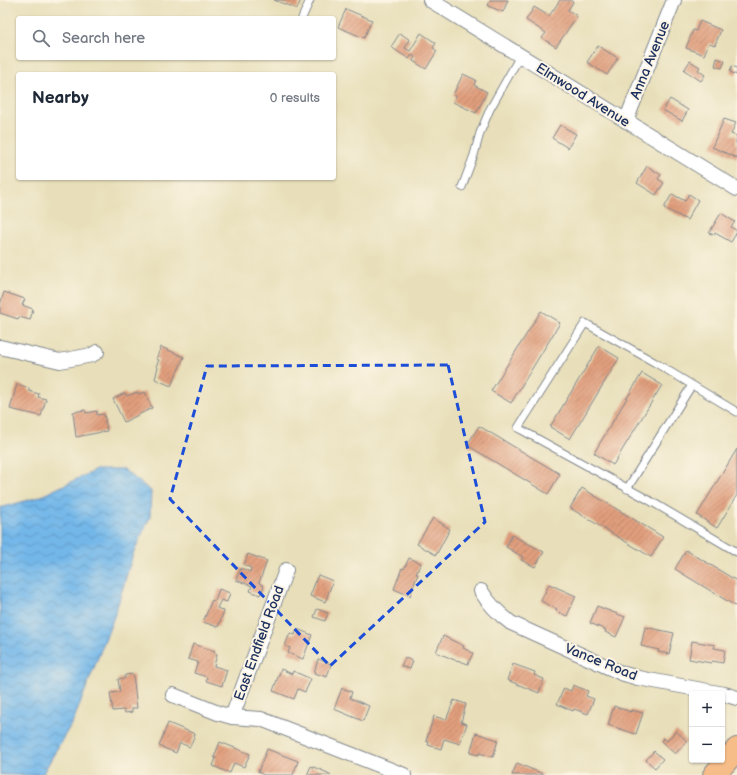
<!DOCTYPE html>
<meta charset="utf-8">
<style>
body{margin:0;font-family:"Balsamiq Sans",sans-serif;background:#f6f6f7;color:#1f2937}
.controls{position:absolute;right:12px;bottom:12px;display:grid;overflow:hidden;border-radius:4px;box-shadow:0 1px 3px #0004}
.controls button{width:36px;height:36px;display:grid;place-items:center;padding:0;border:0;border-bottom:1px solid #e0e1e3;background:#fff;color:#1f2937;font:20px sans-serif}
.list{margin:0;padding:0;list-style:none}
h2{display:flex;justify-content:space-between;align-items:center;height:52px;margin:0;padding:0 16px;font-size:17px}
h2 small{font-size:13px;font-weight:400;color:#747a83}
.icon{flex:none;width:22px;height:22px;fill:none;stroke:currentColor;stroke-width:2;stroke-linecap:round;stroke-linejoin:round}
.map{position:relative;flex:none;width:737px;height:775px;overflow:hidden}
.search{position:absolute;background:#fff;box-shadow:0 1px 3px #0004;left:16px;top:16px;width:320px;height:44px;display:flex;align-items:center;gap:10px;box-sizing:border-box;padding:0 14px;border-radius:4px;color:#747a83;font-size:15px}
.panel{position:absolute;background:#fff;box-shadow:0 1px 3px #0004;left:16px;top:72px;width:320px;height:108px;border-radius:4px}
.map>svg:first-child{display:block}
</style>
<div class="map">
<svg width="737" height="775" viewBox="0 0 737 775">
<defs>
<pattern id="water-waves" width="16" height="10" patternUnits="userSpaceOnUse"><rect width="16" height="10" fill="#73b7e9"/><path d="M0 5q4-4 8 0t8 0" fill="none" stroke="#5e95c0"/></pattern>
<pattern id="building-hatch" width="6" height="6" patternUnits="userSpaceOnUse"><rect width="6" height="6" fill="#e19f7d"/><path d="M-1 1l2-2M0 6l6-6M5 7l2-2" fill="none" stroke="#b6826a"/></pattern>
</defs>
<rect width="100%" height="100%" fill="#fcf5e5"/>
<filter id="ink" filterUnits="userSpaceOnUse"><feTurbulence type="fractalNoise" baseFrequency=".025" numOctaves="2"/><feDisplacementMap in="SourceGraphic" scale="8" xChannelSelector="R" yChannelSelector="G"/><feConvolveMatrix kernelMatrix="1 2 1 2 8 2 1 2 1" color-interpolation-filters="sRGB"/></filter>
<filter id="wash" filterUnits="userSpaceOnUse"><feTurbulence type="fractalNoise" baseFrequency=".012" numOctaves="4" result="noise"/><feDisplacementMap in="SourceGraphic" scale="16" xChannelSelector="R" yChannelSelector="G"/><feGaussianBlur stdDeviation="0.9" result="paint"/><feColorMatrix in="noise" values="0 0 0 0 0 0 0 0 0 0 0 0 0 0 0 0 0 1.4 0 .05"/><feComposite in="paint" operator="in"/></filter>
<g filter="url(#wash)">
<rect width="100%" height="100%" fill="#e8dfba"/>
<path fill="url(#water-waves)" stroke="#4773a4" d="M96,470H124L151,491L150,517L133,554L115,614L74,719L42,775H0V508L39,497Z"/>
<g id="blocks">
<path fill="url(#building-hatch)" d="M274,0H301L297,9Z
M490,0H508L503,12L488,6Z
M560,0H570L573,2L568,10L577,16L556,47L542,38L546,33L526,20L534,7L549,16Z
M346,9L372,20L364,38L338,27Z
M700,21L721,30L715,45L709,43L704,55L686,48L693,30L696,31Z
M400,33L410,40L405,48L410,51L421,33L436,43L433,48L437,51L426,69L413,61L415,57L412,55L409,59L391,47Z
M598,46L618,58L607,75L587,62Z
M717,58L725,61L722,68L715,66Z
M690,61L700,67L698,70L705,75L701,81L684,70Z
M732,66L737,68V75L730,72Z
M463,74L476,80L474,85L487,92L476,113L453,102L456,96L453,95Z
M670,99L688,110L682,121L663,110Z
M724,119L736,123L731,134L737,136L736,143L737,144V158L712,147Z
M560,125L576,134L568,148L552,138Z
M647,166L661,175L658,179L664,183L656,195L637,183Z
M672,194L685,201L689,194L698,200L687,220L664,208Z
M721,213L735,222L731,227L737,231V232L731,242L715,233L714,235L709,233Z
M4,292L25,299L22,305L33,309L30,320L19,317L18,319L0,313V305Z
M541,311L560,323L511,403L491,391Z
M599,346L619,358L570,439L550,427Z
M161,347L184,357L171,386L155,379L158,367L156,366L159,360L156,359Z
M642,373L662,385L613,465L594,453Z
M17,384L29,388V391L39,394L38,397L46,399L41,416L10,409Z
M137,392L138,394L145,392L152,408L124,422L113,399L125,393L127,396Z
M85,410L86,413L97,411V415L104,414L107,431L76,437L73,412Z
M479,426L560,474L548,494L467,445Z
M737,449V495L717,528L697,515Z
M582,488L663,537L651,557L570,508Z
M433,518L450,529L436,555L417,544Z
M512,535L544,552L535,567L521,560L523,557L506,547Z
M686,550L737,581V607L675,569Z
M248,554L267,561L259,583L264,586L260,595L250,591L252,586L236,580L241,568L250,572L251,568L244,565Z
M409,558L421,563L416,574H418L410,596L394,589L402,568L404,569Z
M318,575L333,581L325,602L310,596Z
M549,584L576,596L567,616L556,611L557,609L541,601Z
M219,589L230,593L227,602L221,600L217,608L224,611L218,627L203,622L212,600L215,601Z
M597,606L625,617L616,637L605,632L606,630L590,623Z
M317,609L328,613L325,621L314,617Z
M645,627L674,633L669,654L658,652L659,650L641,646Z
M297,629L312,635L303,659L288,653L290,648L285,646L290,633L295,635Z
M443,636L464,646L463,648L473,653L468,664L457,660V661L436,652Z
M692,641L715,645L714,648L725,650L723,663L712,661L711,663L689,659Z
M193,644L215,651L214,653L217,654L214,666L227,670L222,686L206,681L207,677L194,673L198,662L188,659Z
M405,658L413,661L410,669L401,666Z
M318,659L331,664L327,677L314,673Z
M513,664L535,672L534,675L544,679L539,693L507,680Z
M281,669L292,674L293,671L311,679L305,692L298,689L294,699L273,691Z
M133,674L137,708H132V712L125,713L124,710L113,711L110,693L120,692L118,679L125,678V675Z
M573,685L588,691L586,696L594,699L588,714L574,709L573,711L557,704L564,688L571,691Z
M342,688L352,692L350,698L369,706L363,721L334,709Z
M454,700L466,704L461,722L467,724L460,744L444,739L441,749L428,745L429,742L426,741L434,716L446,720Z
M614,706L631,712V710L643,713L636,734L608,725Z
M168,723L195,734L190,747L180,743L176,753L159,746Z
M676,731L687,741L675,754L661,741L664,738L667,741Z
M476,733L498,740L493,757L479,753V755L470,753Z
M220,742L250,754L244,767L234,763L230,773L213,766L216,758L214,757Z
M267,749L298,761L293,775H264L258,772Z
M654,751L663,759L655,768L646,760Z
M517,763L545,775H512Z
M311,766L328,773L331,775H307Z"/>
</g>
</g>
<g filter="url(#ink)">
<use href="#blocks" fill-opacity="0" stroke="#82878c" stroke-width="1"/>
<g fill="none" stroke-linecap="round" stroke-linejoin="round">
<g stroke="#82878c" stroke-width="9">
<path id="service" d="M302,18L310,0
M462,187L474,155L480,133L490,109L520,56
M737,412L654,362L585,323L518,428L647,499L737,552
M627,489L692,385"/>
</g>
<g stroke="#82878c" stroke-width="16">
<path id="minor" d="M430,0L737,189
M626,121L674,0
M0,347L60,361L92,355L97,352
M481,591C489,604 499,614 511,623L621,673L638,678L724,694L737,698
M173,695L218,713L232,717L261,719L404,775
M232,717L286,570"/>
</g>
<g stroke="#82878c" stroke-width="24">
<path id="primary" d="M714,775L737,749"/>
</g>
<use href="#service" stroke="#fff" stroke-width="7"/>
<use href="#minor" stroke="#fff" stroke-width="14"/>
<use href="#primary" stroke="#f7bd88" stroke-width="22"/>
</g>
</g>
<path fill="none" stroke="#1d4ed8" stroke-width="3" stroke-dasharray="8 5" stroke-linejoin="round" d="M448,365L485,522L330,666L170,499L207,366Z"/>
<g text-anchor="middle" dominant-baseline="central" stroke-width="4" stroke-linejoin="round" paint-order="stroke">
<g font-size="14" fill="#1b2f5e" stroke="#fcf5e5">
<text transform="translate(650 60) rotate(-68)">Anna Avenue</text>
<text transform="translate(583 95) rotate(32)">Elmwood Avenue</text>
<text transform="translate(259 643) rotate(-70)">East Endfield Road</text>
<text transform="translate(601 662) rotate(22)">Vance Road</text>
</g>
</g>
</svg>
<div class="controls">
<button>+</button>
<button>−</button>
</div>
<div class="search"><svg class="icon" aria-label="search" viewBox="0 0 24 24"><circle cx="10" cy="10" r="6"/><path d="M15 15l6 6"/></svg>Search here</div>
<section class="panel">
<h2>Nearby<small>0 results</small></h2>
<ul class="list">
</ul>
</section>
</div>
